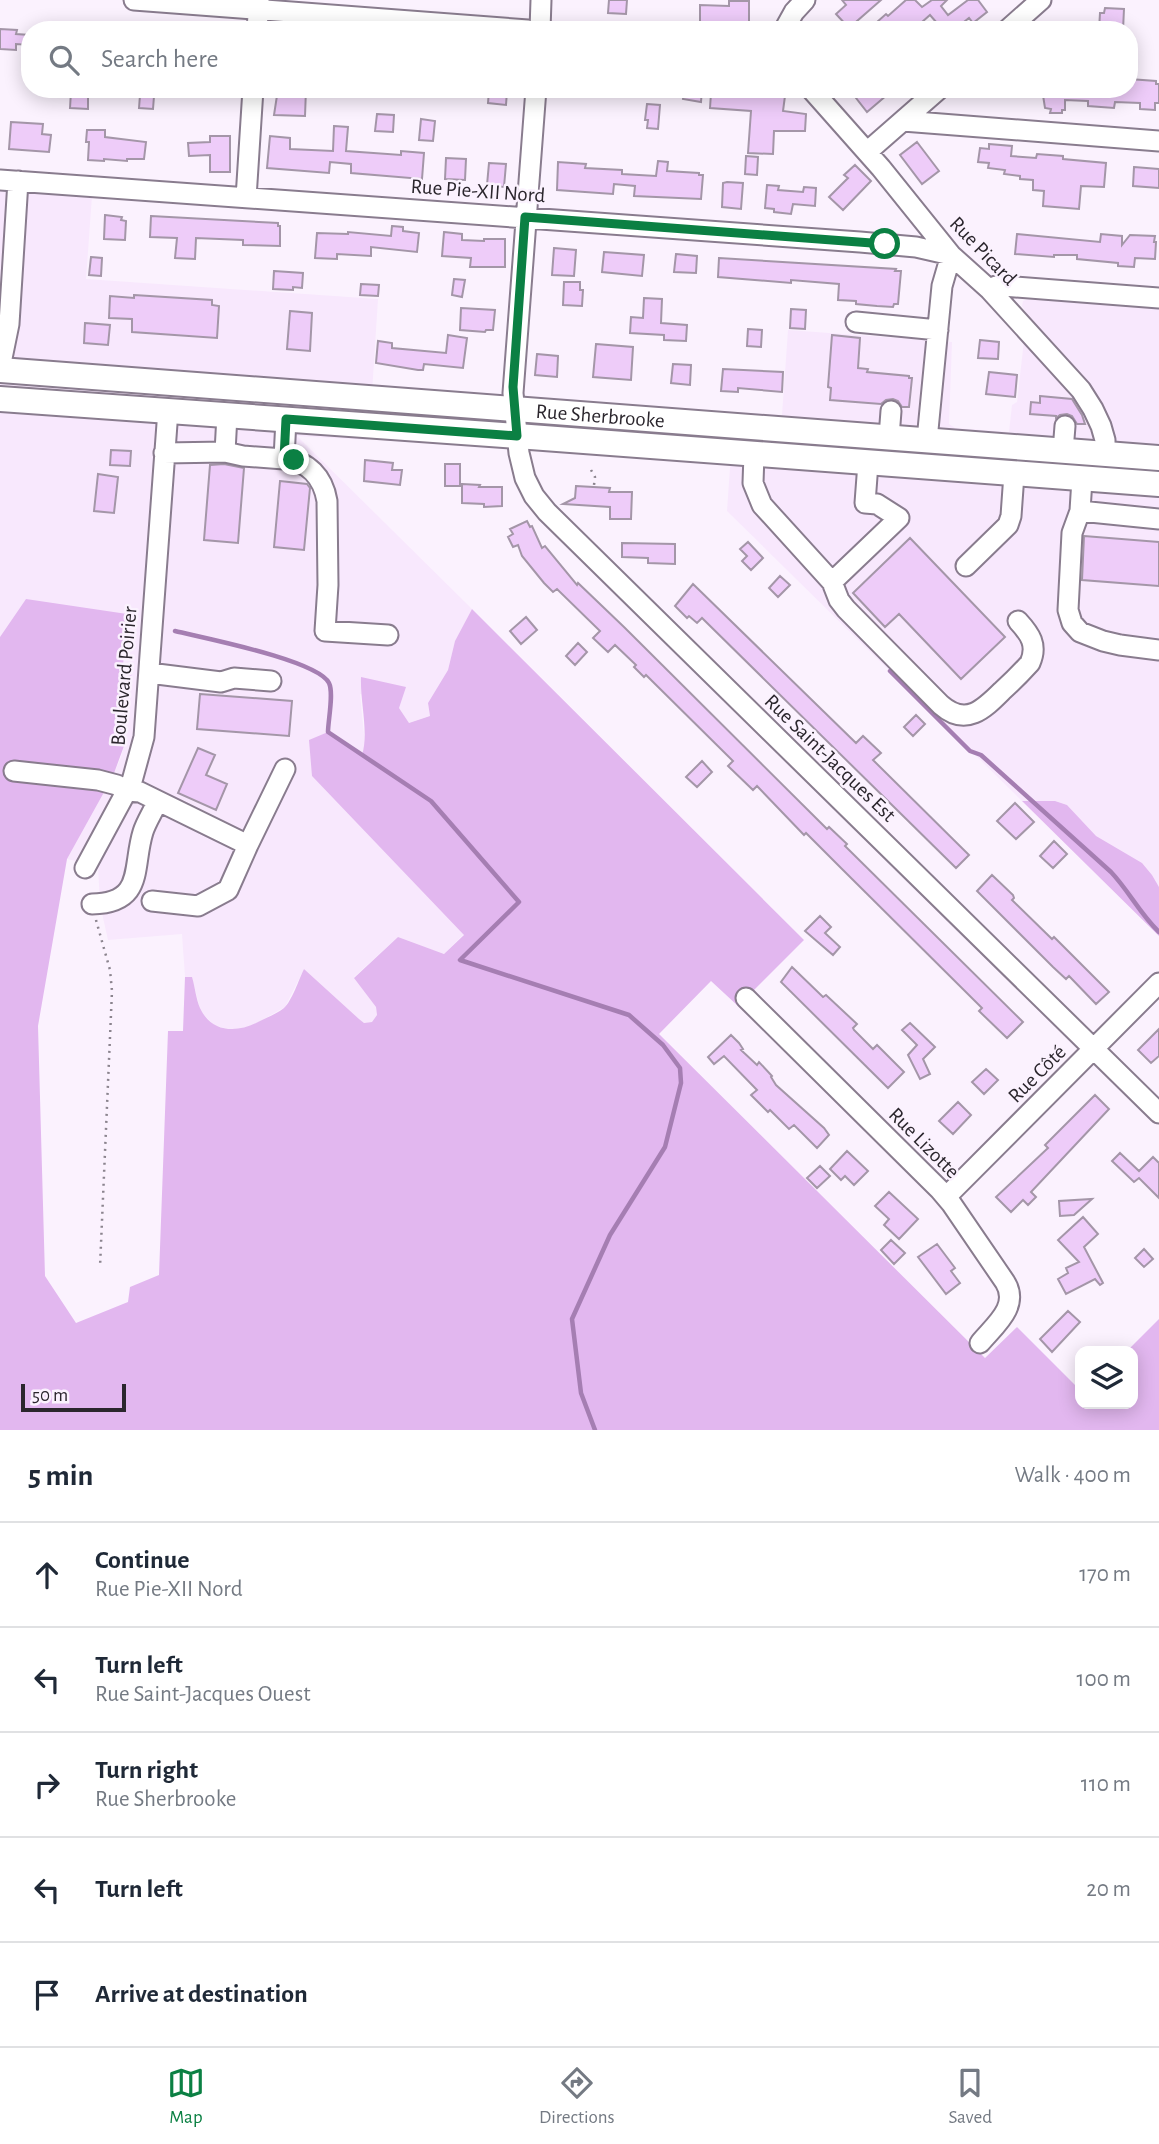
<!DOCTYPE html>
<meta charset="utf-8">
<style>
body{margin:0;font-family:"Alegreya Sans",sans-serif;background:#f2f2f3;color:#1f2937}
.controls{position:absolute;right:21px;bottom:21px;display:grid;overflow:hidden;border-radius:14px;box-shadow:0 4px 18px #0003}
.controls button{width:63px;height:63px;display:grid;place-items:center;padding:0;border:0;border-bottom:2px solid #e0e1e3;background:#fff;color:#1f2937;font:35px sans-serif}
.scale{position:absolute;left:21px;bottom:18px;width:105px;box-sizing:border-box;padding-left:7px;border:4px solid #2b262d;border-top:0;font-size:19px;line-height:24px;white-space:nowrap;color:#2b262d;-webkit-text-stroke:5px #fbf2fe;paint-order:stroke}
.stop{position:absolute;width:21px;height:21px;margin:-16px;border:5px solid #0b8043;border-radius:50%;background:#fff}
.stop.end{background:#0b8043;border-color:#fff;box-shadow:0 2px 7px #0008}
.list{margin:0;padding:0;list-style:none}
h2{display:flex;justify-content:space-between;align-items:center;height:91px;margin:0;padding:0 28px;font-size:30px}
h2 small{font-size:23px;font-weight:400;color:#747a83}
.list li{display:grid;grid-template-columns:46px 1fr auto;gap:21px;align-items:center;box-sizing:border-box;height:105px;padding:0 28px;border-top:2px solid #e0e1e3}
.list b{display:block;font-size:26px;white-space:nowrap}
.list p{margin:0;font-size:23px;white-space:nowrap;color:#747a83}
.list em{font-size:23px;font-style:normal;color:#747a83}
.icon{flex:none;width:38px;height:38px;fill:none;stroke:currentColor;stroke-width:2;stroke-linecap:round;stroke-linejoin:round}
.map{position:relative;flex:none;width:1159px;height:1430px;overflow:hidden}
.search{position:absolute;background:#fff;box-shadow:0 4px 18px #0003;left:21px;right:21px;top:21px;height:77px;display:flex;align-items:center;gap:18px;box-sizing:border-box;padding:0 24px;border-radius:28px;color:#747a83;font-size:26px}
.sheet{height:616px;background:#fff}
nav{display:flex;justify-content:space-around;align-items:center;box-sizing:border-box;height:98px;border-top:2px solid #e0e1e3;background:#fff;font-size:19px;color:#747a83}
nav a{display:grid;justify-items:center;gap:4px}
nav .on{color:#0b8043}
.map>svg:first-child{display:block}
</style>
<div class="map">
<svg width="1159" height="1430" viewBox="0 0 1159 1430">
<rect width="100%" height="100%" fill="#fbf2fe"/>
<path fill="#f8e8fd" d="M0,189L92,196L86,279L378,299L369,440L297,436L472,609L455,641L448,670L428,703L430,716L409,723L399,708L360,694L365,745L362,756L312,776L464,934L444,954L398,937L354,977L376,1007L377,1015L372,1022L364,1023L359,1019L304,969L285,1007L248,1028L234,1031L214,1025L203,1014L199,1005L192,977H185L182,934L108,940L100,904L98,866L67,859L113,776L121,757L124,746L131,668L123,666L26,599L0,637Z
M1028,299L1159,309V887L1152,875L1095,836L1067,805L1055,801H1022L727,511L734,412L782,415L788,330L952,342L949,424L955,428L1009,432L1012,405L1017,402L1027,314L1022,306L1023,301Z"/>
<path fill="#e2b7ef" d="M26,599L127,614L123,666L132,668L124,746L113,776L67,859L38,1026L45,1276L76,1323L128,1302L130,1287L159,1275L168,1031H183L185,977H192C195,987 196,999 200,1008C212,1034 239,1033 260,1021C268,1017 278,1013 284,1008C292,1001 299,979 304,969L359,1019L364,1023L372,1022L377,1015L376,1007L354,978L398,937L444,954L464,935L312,776L309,740L328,732L362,755C369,733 360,702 361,677L406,687L399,708L409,723L430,716L428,703L448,670L455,641L472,609L804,940L738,1006L711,981L659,1034L985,1358L1017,1327L1080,1390V1404H1133V1351H1127L1159,1319V1430H0V637Z
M1022,801H1055L1067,805L1096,836L1142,863L1152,875L1159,887V936Z"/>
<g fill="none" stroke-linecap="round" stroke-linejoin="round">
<path stroke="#a57eb2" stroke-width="4.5" d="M175,631C203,638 317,660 329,683C334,693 328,721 328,732L431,801L519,902L460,960L629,1015L663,1045L680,1068L681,1083L665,1147L610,1235L572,1319L581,1393L595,1430
M890,671L970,751L981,755L1111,872C1129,891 1140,914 1159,932"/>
</g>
<path fill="#eeccf9" stroke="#a496a8" stroke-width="2" d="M609,0H627L626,14L608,13Z
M842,0H881L849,28L836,14L846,5Z
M906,0H915L922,7L932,0H947L941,6L948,15L968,0H978L987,12L973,23L969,18L954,30H943L930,15L913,30H885L877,22L886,14L888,16Z
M729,1H749V27L716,26V30L700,29V5L729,6Z
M1105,8L1124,9L1123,30H1099L1100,13H1104Z
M0,29L17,30L16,34L30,35V45L16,44V50L0,49Z
M1129,79L1156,81V84H1159V103H1155V110L1140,109V103L1115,102L1114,108L1088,106V101L1065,100V110H1062V113H1050L1051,109L1045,108L1042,89H1129Z
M278,89H306L305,116L274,115Z
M684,89H702L701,102L683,99Z
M724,89H755L781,92V96H785L783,111L806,114L805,131H774L773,154L748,153L751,111L710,108L711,93L724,95Z
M849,89H894L867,112Z
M489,90L507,91L506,105L488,103Z
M71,91L88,92V109L70,108Z
M140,95L154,96L153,109L139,108Z
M647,104L660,105L658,129L647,128L648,120H645Z
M377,114L394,115L393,132L375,131Z
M421,119L435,121L433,141L419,140Z
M11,122L43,124L42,134L51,135L49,152L9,149Z
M334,126L348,127L346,151L401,155V151L424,153L422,179L351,173V164L330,162L329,173L267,168L270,136L290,138V149L333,151Z
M87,130H105V137L146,142L144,159H127V161L104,159V161L88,160L89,142H86Z
M210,136H230V172H210V155L189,156L188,143L210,142Z
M917,142L939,171L922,184L900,155Z
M989,144L1012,146L1011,156L1036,158L1037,154L1063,156V159L1106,163L1104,187L1081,186L1079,209L1043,206L1044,191L1033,190V180L1020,179V176L1004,174L1005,170L988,168L989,163L978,162L980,148L989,149Z
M746,156L758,157L757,175L745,174Z
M446,158L466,159L465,180L445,179Z
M658,161L668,162L667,171L699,173V175H703L701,199L634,196L635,186L614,184L613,194L557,190L558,162L586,164L585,168L622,170V174L656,176Z
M489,163L506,164L504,187L487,185Z
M855,165L871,181L843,210L829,197L848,178L844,175Z
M1134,167L1159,169V188L1133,186Z
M727,182L743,183L741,209L722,207L723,183Z
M767,185L779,186L778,190L803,192L804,187L816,188L815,206L793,204L791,214L774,212V209L765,208Z
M105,215L122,217L121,220L126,221L125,240L104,239Z
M151,216L278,223V226H280V246L243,245V240L196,238L195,259L175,258L177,238L150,237Z
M392,226L403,227V231L419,233L417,252L371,247V256L337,254V259L315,258L317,233L348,234V232L391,236Z
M444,232L462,234V240L484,241V239H505V267H470L471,258L442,256Z
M1017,234L1100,242L1101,234L1122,236V245L1130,235L1155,236L1154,242H1156L1155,259L1135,258L1134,267L1118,266V263L1077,259V255H1054V257L1015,254Z
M554,248L576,250L574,276L552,275Z
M604,252L644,255L642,276L602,272Z
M676,254L697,256L696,273L674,272Z
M91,257L102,258L101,276L89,275Z
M719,258L896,269L895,271H901L898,304H894L893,307L877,306L856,304V301L838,300L839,284L791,280V283L718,277Z
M274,271L303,273L302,288L293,287V290L273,289Z
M454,279L465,280L462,297L452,295Z
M564,282H580V290H583L582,306L563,305Z
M361,284L379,285L378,296L360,295Z
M134,295L212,300V305L219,306L217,338L132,332V319L109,318L110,296L134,298Z
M644,298L662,299L661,323L687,325L686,341L664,340V335L630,333L631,317L643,318Z
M461,308L495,310L493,330H486L485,332L460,330Z
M791,309L806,310L805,329L790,328Z
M290,311L312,313L310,351L287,349Z
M85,323L110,325L108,345L84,343Z
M748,329L762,330L761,347L747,346Z
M448,335L467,338L463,368L424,364L423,370H418L376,363L378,341L392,343V348L446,353Z
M832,335L860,338L858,368L868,369L867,372L909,376V378H912L909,407H902L898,401L893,399L886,400L881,404L830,400L831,388L828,387Z
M980,340L999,342L998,359L978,358Z
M596,344L633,347L631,380L593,377Z
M537,354L558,356L557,377L535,375Z
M673,364L691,365L690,385L671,383Z
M723,369L783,372L782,392L738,388V392L721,391Z
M989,372L1017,375L1015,397L986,394Z
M1040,396L1072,399L1082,415L1085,424H1077L1072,416L1067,414L1060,415L1056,418V416L1030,414L1031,402L1040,403Z
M111,450L131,451L130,466L110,465Z
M365,460L393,463L392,470H402L400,485L364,481Z
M224,464L244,468L238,543L204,540L210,465Z
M445,464H460V486H445Z
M98,474L118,477L114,513L94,511Z
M280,481L307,484L310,488L304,550L274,547Z
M462,484L480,485L479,487H502V506L484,507V504L462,503Z
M576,486L610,488L609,492H632L631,519H610V507L563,504L575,498Z
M527,521L530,527L532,526L542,548L545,546L577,585L578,583L624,627L827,829L829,827L847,844L845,846L1023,1022L1007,1038L979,1011L982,1008L841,868L806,833L804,835L757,786L753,790L728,766L733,761L646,675L644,677L634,667L636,665L615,645L608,652L593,638L600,631L557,589L553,592L544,583L522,556L518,545L513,547L508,537L513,534L510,529Z
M1084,536L1159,542V586L1082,580Z
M910,538L1005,637L961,679L899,614L885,627L853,593Z
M748,542L763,558L751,570L742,561L747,556L740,549Z
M622,543L675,544V564L648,563V558L622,557Z
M780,576L790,585L778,597L769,588Z
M693,584L856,743L863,736L881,753L873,760L969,855L956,868L702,618L697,623L689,616L687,618L675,606Z
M526,617L537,630L521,644L510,631Z
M578,643L587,652L575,665L566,656Z
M200,694L292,701L289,736L197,729Z
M916,715L925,724L913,736L904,727Z
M198,748L215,755L206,775L227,784L216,810L178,793Z
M702,761L712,772L697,787L686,777Z
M1015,803L1034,822L1016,839L997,821Z
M1054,841L1067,854L1053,868L1040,856Z
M992,875L1013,895L1014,898L1012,900L1052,939L1054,937L1109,992L1096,1004L1069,976L1066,979L1053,967L977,891Z
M820,916L831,927L825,933L840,947L833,955L805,931Z
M792,967L823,997L826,995L857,1024L853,1028L854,1030L873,1049L877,1045L904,1072L888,1088L781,982Z
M910,1023L935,1047L923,1059L930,1074L920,1079L908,1055L917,1045L902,1030Z
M1159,1029V1056L1151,1063L1138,1050Z
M731,1035L739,1043L743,1049L741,1050L757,1065L759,1062L772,1076L771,1077L776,1085L824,1128L829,1135L817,1148L794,1125L789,1129L770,1110L768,1112L751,1095L757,1090L724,1056L714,1064L708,1057Z
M986,1069L998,1080L984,1094L972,1082Z
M1095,1095L1109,1109L1031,1192L1036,1197L1028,1205L1023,1200L1011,1212L996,1197L1048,1148L1045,1145Z
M958,1102L971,1115L953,1134L939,1121Z
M847,1151L868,1171L854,1185L845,1176L841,1180L830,1169Z
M1120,1153L1139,1171L1153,1157L1159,1163V1198L1139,1178L1134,1182L1112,1161Z
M820,1166L830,1176L817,1188L807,1178Z
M889,1192L918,1219L899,1239L884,1225L889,1219L875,1206Z
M1092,1199L1074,1215L1060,1216L1059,1201Z
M1083,1217L1098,1234L1084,1247L1103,1283L1100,1285L1095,1279L1066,1294L1058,1279L1068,1273L1066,1268L1079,1262L1058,1240Z
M891,1240L905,1253L894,1264L881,1250Z
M937,1244L955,1268L951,1271L960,1283L946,1294L918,1257Z
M1144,1249L1153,1259L1144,1267L1135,1258Z
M1068,1311L1080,1322L1052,1352L1040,1339Z"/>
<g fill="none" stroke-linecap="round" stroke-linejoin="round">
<g stroke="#897c8e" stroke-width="23">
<path id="minor" d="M134,0L528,30
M257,30L259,0
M540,30L541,0
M784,30L794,12L805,0
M1007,30L1041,0
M536,89L513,393L519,453L525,478L534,496L547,512L1159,1113
M811,89L881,168L951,255L990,290L1081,390L1093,409L1101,426L1105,440V454
M903,121L1159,141
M867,152L939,89
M0,180L860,242L916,247L951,255
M246,198L253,89
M990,290L996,286H1003L1159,298
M856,322L938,330
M0,368L9,324L18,181
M227,415L225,452L243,456L284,459L286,419
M889,437L891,411
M927,440L942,286L951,255
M1063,451L1065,426
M164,453L225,452
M754,454L753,483L762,505L832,582L899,518L877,504L865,503L868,463
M284,459C308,461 323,477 327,501L328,585L325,631L388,635
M1082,479L1080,511L1159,519
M1080,511L1072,533L1068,610L1072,623L1080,632L1103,641L1120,645L1159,650
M966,566L1008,525L1011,516L1014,474
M832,582L839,600L846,609L941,705C966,727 984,709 1002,691C1012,682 1021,673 1030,663C1038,645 1030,634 1018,621
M149,673L221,682L234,678L271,681
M14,771L98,780L117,785L127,791L140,792L248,845L285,769
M85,868L132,781L144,737L168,410
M152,901L198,906L228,890L248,845
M92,904C145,903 132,867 143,832C146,822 153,812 157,802
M746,998L940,1190L951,1203L1005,1282C1020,1306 995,1325 980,1343
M946,1197L1159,983"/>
</g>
<g stroke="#897c8e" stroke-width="28">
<g id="major">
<path id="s1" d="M0,370L1159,458"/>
<path d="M0,399L517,436L1159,484"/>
</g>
</g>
<path stroke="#8b848e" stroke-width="2.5" stroke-dasharray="2 5" stroke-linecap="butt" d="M591,470L595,477L594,485
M96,920L110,970L112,991L100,1267"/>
<use href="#minor" stroke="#fff" stroke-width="19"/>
<use href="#major" stroke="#fff" stroke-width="24"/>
</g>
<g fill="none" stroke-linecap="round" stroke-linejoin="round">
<path stroke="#0b8043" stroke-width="9" d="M294,460L284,459L286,419L517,436L513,387L525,217L885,244"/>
</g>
<g text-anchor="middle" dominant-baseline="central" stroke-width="5" stroke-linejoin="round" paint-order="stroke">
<g font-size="21" fill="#2b262d" stroke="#fbf2fe">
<text transform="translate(478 191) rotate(4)">Rue Pie-XII Nord</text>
<text transform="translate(983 251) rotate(46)">Rue Picard</text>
<text stroke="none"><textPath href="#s1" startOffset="602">Rue Sherbrooke</textPath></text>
<text transform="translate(124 676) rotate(-85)">Boulevard Poirier</text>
<text transform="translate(830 758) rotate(44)">Rue Saint-Jacques Est</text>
<text transform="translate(1037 1074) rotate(-45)">Rue Côté</text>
<text transform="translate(924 1143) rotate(45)">Rue Lizotte</text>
</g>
</g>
</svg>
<div class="controls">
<button><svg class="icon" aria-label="layers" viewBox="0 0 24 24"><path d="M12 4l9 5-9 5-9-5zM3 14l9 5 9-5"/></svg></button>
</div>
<div class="scale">50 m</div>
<div class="stop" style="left:885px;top:244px"></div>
<div class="stop end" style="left:294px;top:460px"></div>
<div class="search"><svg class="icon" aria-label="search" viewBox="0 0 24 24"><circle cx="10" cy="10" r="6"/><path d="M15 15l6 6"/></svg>Search here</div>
</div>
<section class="sheet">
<h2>5 min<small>Walk · 400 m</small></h2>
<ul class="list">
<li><svg class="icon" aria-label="ahead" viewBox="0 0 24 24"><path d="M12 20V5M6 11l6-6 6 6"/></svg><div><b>Continue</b><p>Rue Pie-XII Nord</p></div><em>170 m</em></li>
<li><svg class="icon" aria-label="left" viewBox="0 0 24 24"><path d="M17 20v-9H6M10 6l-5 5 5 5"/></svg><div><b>Turn left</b><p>Rue Saint-Jacques Ouest</p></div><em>100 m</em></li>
<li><svg class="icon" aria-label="right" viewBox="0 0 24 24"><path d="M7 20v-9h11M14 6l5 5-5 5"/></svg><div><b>Turn right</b><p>Rue Sherbrooke</p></div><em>110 m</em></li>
<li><svg class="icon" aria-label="left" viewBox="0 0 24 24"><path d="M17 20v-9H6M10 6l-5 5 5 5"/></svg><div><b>Turn left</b></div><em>20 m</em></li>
<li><svg class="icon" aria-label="arrive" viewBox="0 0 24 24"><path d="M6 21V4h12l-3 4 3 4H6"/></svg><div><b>Arrive at destination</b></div></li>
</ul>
</section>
<nav>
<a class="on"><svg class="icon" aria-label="map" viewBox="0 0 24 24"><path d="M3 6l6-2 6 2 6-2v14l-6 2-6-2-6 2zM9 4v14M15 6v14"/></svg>Map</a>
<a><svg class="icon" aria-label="directions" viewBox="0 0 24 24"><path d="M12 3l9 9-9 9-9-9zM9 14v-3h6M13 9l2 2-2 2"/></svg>Directions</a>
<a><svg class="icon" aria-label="saved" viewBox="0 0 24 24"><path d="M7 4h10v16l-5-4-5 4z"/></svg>Saved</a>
</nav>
